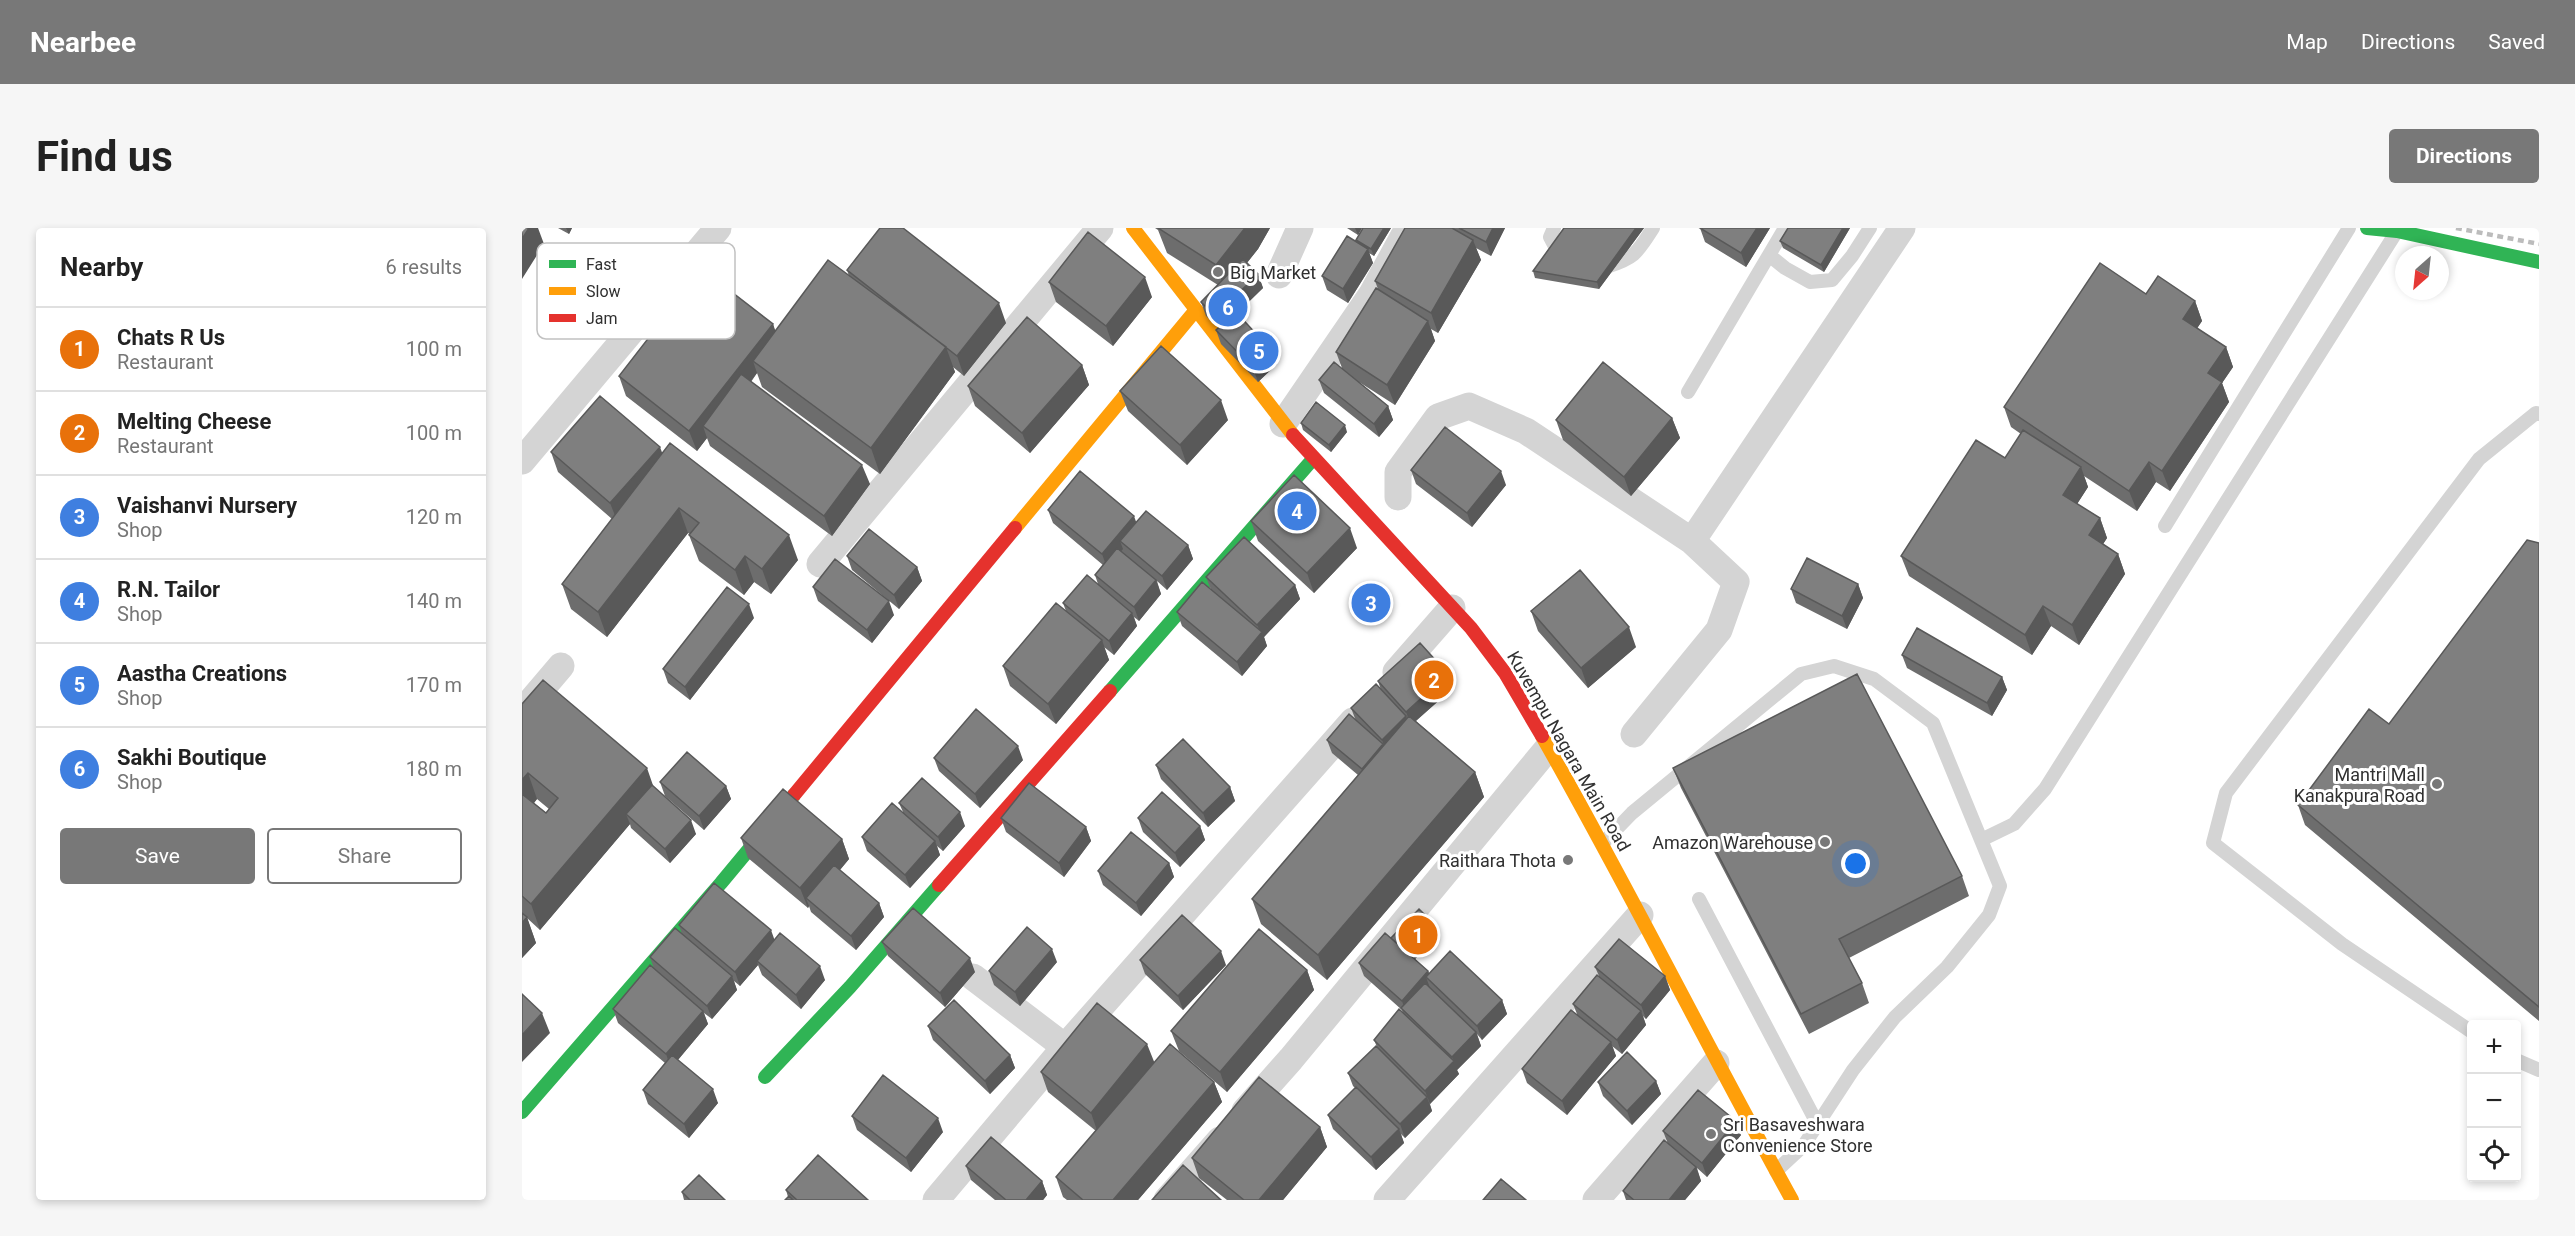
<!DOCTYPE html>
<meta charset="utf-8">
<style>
body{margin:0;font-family:Roboto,sans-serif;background:#f6f6f6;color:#222}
.controls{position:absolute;right:18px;bottom:18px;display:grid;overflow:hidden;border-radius:6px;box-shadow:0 3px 9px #0003}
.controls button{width:54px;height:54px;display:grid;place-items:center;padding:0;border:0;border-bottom:2px solid #e0e0e0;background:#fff;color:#222;font:30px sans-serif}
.compass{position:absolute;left:1873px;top:18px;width:54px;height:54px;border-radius:50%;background:#fff;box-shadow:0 3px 9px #0003;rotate:207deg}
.you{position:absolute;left:1334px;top:636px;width:21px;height:21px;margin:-15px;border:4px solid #fff;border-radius:50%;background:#1a73e8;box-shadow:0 0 0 9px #1a73e833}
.badge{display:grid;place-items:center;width:39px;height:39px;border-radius:50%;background:#787878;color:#fff;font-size:20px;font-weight:700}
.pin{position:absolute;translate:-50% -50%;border:3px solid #fff;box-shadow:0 2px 6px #0006}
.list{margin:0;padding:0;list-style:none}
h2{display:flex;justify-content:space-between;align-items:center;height:78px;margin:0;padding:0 24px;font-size:26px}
h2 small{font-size:20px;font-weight:400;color:#767676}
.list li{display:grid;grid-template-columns:39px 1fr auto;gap:18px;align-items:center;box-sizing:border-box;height:84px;padding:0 24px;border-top:2px solid #e0e0e0}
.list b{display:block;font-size:22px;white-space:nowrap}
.list p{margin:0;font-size:20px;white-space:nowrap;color:#767676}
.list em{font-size:20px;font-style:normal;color:#767676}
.actions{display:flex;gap:12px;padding:18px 24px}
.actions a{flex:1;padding:14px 0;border:2px solid #787878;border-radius:6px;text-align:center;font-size:21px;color:#787878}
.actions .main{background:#787878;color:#fff}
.icon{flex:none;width:33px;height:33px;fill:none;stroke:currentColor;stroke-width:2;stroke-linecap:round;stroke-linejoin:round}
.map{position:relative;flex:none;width:2017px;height:972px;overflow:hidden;border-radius:6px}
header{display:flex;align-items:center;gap:36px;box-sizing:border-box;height:84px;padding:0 30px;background:#787878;color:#fff}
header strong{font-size:28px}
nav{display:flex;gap:33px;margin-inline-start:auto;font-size:21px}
.intro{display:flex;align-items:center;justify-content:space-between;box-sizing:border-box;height:144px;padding:0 36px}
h1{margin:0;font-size:42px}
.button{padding:15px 27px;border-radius:6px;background:#787878;color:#fff;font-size:21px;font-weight:700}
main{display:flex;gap:36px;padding:0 36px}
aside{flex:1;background:#fff;border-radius:6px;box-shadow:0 3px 9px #0003}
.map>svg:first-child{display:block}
</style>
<header>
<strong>Nearbee</strong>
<nav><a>Map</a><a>Directions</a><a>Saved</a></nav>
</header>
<div class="intro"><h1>Find us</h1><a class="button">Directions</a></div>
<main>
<aside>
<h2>Nearby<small>6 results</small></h2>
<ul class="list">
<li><span class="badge" style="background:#e8710a">1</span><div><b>Chats R Us</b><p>Restaurant</p></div><em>100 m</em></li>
<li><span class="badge" style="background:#e8710a">2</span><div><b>Melting Cheese</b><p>Restaurant</p></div><em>100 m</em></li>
<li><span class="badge" style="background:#3f7fe0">3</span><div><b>Vaishanvi Nursery</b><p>Shop</p></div><em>120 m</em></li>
<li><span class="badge" style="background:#3f7fe0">4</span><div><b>R.N. Tailor</b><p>Shop</p></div><em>140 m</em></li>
<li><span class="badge" style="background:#3f7fe0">5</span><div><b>Aastha Creations</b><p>Shop</p></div><em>170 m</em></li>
<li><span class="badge" style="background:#3f7fe0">6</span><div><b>Sakhi Boutique</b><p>Shop</p></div><em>180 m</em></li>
</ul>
<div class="actions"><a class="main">Save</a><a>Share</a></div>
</aside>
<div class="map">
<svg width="2017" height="972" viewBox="0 0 2017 972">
<rect width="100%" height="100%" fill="#fff"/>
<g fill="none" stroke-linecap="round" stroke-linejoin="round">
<path stroke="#d4d4d4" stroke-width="14" d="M1032,0L1028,9L1038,28L1041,29
M1263,0L1247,27L1263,40L1288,54L1310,52L1330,28L1348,0
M1080,38L1084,39C1113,30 1115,25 1131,0
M1166,164L1247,27
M1643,298L1827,0
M1459,612L1492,596L1523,561L1875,3
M1081,615L1110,585L1279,446L1312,438L1352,451L1411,495L1478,658L1467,687L1425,739L1373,789L1331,842L1282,917L1254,943
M1177,671L1296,897
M1950,804L1820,716L1691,615L1704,565L1957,231L2014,185L2017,186
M1994,832L2017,842"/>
<path stroke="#d4d4d4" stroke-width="27" d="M757,47L778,0
M761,196L850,66L886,0
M0,233L196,0
M876,269V244L916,189L947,178L1004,203L1170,313L1214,354L1197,402L1112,506
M1170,313L1380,0
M298,336L578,0
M874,444L930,380
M0,484L39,438
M451,749L543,819
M723,883L769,831L1026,520
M414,972L543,819L831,493
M645,972L698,912
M865,972L1118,687
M1074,972L1194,835"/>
<path stroke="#30b455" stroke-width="14" d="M1845,0L1875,3L2017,34
M588,463L791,231
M243,849L328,759L417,657
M0,884L199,655L272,567"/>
<path stroke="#ff9f0a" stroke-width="14" d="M611,0L771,207
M493,300L673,83
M1020,508C1107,661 1185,818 1270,972"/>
<path stroke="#e5322d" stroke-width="14" d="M771,207L949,400L983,445L1020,508
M272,567L493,300
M417,657L588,463"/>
<path stroke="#bcbcbc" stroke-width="4.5" stroke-dasharray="6 4.5" stroke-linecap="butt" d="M1934,0L2017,16"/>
</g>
<path fill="#6d6d6d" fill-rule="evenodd" d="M36,0H50L47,6Z
M633,0H748L736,21L725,35L736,46L741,60L715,85L750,123L755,136L736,154L699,116L694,102L697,100L684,88L679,74L696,57L645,25L636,2Z
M825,0H840L836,7Z
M869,0L852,28L847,25L851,35L826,75L805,62L800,48L834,14V12Z
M883,0H983L969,28L954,20L959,32L916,105L909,101L913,113L873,177L837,154L866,178L871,192L857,209L802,165L797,152L820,140L814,124L856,61L853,53Z
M1042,0H1122L1077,61L1013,50L1011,43Z
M1178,0H1248L1224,39L1183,14Z
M1266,0H1328L1302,44L1261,20L1258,13Z
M325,42L484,95L442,148L431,139L433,144L358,246L240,159L235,145L229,154L348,256L310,308L188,218L185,210L175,223L104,168L97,148L251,96L253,104L327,48Z
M527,54L630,69L591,118L534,74Z
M1624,66L1673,73L1680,93L1675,100L1704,119L1711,139L1700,155L1707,174L1648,263L1634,254L1615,283L1562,248L1566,259L1555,276L1578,290L1585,310L1581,316L1596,326L1603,346L1557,417L1529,398L1510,427L1387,348L1379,328L1483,230L1499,206L1489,199L1482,179Z
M560,137L567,157L508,225L453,178L446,158Z
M598,163L706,192L665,237L606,183Z
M1150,190L1158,210L1109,268L1041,212L1034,192Z
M779,195L825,204L809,224L781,202Z
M29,224L140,226L276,332L249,366L232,354L222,367L177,333L167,307L168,306L166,305L85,409L49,381L40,356L90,291L36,244Z
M889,242L984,257L950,299L894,256Z
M526,282L614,294L666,317L671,331L645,362L635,353L639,366L617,393L612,389L615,398L592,427L582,419L587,432L534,496L488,458L481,438L544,383L541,375L576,356L573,347L581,337L531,295Z
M729,293L835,320L792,365L736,313Z
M2017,315V793L1783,597L1776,577L1867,496Z
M325,328L395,339L400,353L377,381L330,342Z
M684,349L773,357L778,371L742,409L745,418L720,448L660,398L655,384L689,362Z
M1336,356L1341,370L1325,401L1274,375L1269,361Z
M291,359L372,387L350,415L296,373Z
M1009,383L1114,419L1066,460L1016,403Z
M232,390L168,472L146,455L141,441Z
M1380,427L1480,449L1485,462L1470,488L1385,440Z
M856,453L931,460L894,493L953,544L962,569L805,752L739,696L730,671L836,547L810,525L805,512L834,493L829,480L859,462Z
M0,476L132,559L174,606L148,635L109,600L108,596L18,702L5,690L14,715L0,730ZM15,571L27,581L24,585L12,575Z
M412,530L501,532L458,580L417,543Z
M634,537L708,559L713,573L686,599L639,551Z
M1151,540L1440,648L1447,668L1327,730L1340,755L1347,775L1287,806L1159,560Z
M138,554L204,558L209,571L182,602L143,568Z
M377,575L443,598L421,623L415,618L418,627L388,660L345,623L340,609L381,584Z
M479,590L564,599L569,613L542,649L484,604Z
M616,590L678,598L683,612L658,639L621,604Z
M219,610L320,611L327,631L318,642L357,675L362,689L334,722L289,684L287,678L286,680L226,630Z
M647,635L652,649L619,688L581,657L576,643Z
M157,697L252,712L303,752L279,781L240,747L236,737L218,758L212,753L215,762L190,791L182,785L186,796L156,832L196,875L167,910L126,876L121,862L143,835L96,795L91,781L132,741L128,729L160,706Z
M918,706L893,731L906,743L907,745L980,772L985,786L960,812L955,806L959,818L935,842L937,846L908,876L910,883L883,910L879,906L882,915L854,942L811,901L806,887L833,860L831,858L826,845L855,819L852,812L881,786L880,782L842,748L837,735L869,710Z
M360,714L453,744L423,779L366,728Z
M618,732L704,737L661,782L623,746Z
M535,734L498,778L472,757L467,743Z
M1073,739L1143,748L1148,762L1124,791L1121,788L1124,797L1100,826L1090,818L1094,828L1045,887L1005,855L1000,841L1055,786L1051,776L1077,748Z
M785,742L792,762L705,864L657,823L649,803Z
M406,798L488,827L493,840L468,866L411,812Z
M632,834L692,854L700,874L616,972H545L541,969L534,949L574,903L526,864L519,844Z
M1134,853L1139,866L1110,897L1081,868L1076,854Z
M330,888L421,904L389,944L335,902Z
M798,899L805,919L761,972H705L677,950L670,930Z
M1141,903L1219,907L1185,949L1175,940L1179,953L1163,972H1104L1101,963L1146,916Z
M444,938L520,953L525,967L521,972H473L449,952Z
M264,962L346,972H263L266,969Z
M160,964L203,972H162Z"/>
<path fill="#595959" d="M7,0H16L22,16L0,51V11Z
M44,0H50L47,6Z
M723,0H748L736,21L703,62L694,37Z
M833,0H840L836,7Z
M862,0H869L852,28L849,21Z
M971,0H983L969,28L964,14Z
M1114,0H1122L1077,61L1075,54Z
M1235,0H1248L1224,39L1219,25Z
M1321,0H1328L1302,44L1299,37Z
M951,12L959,32L916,105L909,85Z
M846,21L851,35L826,75L821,61Z
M736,46L741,60L698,102L693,88Z
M623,49L630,69L591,118L584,98Z
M1673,73L1680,93L1668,111L1661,91Z
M477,75L484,95L442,148L435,128Z
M906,93L913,113L873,177L865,157Z
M251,96L258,116L231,133L235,145L189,204L181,198L185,210L175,223L167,203Z
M424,119L433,144L358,246L349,220Z
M1704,119L1711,139L1700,155L1707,174L1648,263L1640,243L1686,145Z
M750,123L755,136L736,154L731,140Z
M560,137L567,157L508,225L500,205Z
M699,172L706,192L665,237L658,217Z
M866,178L871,192L857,209L852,196Z
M1150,190L1158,210L1109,268L1102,249Z
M823,197L825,204L809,224L807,217Z
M138,219L145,238L96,295L88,275Z
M1627,234L1634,254L1615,283L1607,263Z
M340,237L348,256L310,308L302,288Z
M1559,239L1566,259L1548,287L1541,267Z
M979,243L984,257L950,299L945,285Z
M157,280L166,305L85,409L76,384Z
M612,288L617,302L598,313L601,321L585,340L580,326Z
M1578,290L1585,310L1574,327L1567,307Z
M828,300L835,320L792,365L785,345Z
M267,307L276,332L249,366L240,341Z
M666,317L671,331L645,362L640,348Z
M1596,326L1603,346L1557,417L1550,397Z
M223,328L232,354L222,367L213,342Z
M395,339L400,353L377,381L372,367Z
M634,352L639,366L617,393L612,379Z
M1336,356L1341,370L1325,401L1320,388Z
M773,357L778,371L742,409L745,418L720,448L715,434L739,405L735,397Z
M367,373L372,387L350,415L345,402Z
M227,376L232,390L168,472L163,459Z
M1521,378L1529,398L1510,427L1503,407Z
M610,385L615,398L592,427L587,413Z
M1107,399L1114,419L1066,460L1059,440Z
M580,412L587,432L534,496L526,476Z
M926,446L931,460L889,497L884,484Z
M1480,449L1485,462L1470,488L1465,475Z
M884,488L889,501L865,525L860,512Z
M496,518L501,532L458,580L453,566Z
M125,540L134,566L104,586L108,596L18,702L9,676Z
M953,544L962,569L805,752L796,727Z
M6,545L15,571L3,586L0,578V552Z
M204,558L209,571L182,602L177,588Z
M708,559L713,573L686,599L681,585Z
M438,584L443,598L421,623L416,609Z
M169,592L174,606L148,635L143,621Z
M678,598L683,612L658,639L653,625Z
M564,599L569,613L542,649L537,635Z
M320,611L327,631L290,675L284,670L287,678L286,680L278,660Z
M413,613L418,627L388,660L383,647Z
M647,635L652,649L619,688L614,675Z
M357,675L362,689L334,722L329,708Z
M5,689L14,715L0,730V695Z
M915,699L918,706L889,735L887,728Z
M249,702L254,716L235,733L236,737L218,758L213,744Z
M530,721L535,734L498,778L493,764Z
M699,723L704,737L661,782L656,768Z
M448,730L453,744L423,779L418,765Z
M298,738L303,752L279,781L274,767Z
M785,742L792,762L705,864L698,844Z
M906,743L911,755L904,749L908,760L884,785L880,773Z
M210,748L215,762L190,791L185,778Z
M1143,748L1148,762L1124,791L1119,777Z
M980,772L985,786L960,812L955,798Z
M181,783L186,796L149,840L144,826Z
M1119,783L1124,797L1100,826L1095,812Z
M20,785L28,805L0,834V807Z
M954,804L959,818L935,842L937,846L908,876L903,863L932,833L930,829Z
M1089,814L1094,828L1045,887L1040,873Z
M625,816L633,836L576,905L569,885Z
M488,827L493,840L468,866L463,853Z
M1134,853L1139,866L1110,897L1105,883Z
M692,854L700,874L616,972H591Z
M191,861L196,875L167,910L162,896Z
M905,869L910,883L883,910L878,896Z
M416,890L421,904L389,944L384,930Z
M1214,893L1219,907L1185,949L1180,935Z
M798,899L805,919L761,972H737Z
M877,901L882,915L854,942L849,929Z
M1174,939L1179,953L1163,972H1147Z
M520,953L525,967L521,972H504Z"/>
<path fill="#7f7f7f" stroke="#595959" stroke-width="1.5" d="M0,0H7L0,11Z
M358,0H381L477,75L435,128L325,42Z
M636,0H723L694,37Z
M841,0H862L849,21L834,12Z
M883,0H930L951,12L909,85L853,53Z
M937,0H971L964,14Z
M1042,0H1114L1075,54L1011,43Z
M1178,0H1235L1219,25Z
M1266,0H1321L1299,37L1258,13Z
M566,4L623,49L584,98L527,54Z
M825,8L846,21L821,61L800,48Z
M721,31L736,46L693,88L679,74Z
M306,32L424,119L349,220L231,133Z
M1578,35L1624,66L1636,48L1673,73L1661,91L1704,119L1686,145L1700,154L1640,243L1627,234L1607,263L1482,179Z
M180,41L251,96L167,203L97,148Z
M854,60L906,93L865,157L814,124Z
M714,84L750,123L731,140L694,102Z
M505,89L560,137L500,205L446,158Z
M639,118L699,172L658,217L598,163Z
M812,134L866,178L852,196L797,152Z
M1081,134L1150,190L1102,249L1034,192Z
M219,146L340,237L302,288L181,198Z
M78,168L138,219L88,275L29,224Z
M794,174L823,197L807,217L779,195Z
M923,199L979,243L945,285L889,242Z
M1501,202L1559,239L1541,267L1578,290L1567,307L1596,326L1550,397L1521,378L1503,407L1379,328L1454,212L1483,230Z
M148,215L267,307L240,341L223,328L213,342L167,307L177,295L157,280L76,384L40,356Z
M558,243L612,288L580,326L526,282Z
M772,247L828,300L785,345L729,293Z
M624,283L666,317L640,348L598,313Z
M347,301L395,339L372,367L325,328Z
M722,309L773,357L735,397L684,349Z
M2005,312L2017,315V779L1776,577L1847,481L1867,496Z
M595,320L634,352L612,379L573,347Z
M1285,330L1336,356L1320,388L1269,361Z
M313,331L367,373L345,402L291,359Z
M1058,342L1107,399L1059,440L1009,383Z
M565,347L610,385L587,413L541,375Z
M680,354L740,404L715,434L655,384Z
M205,359L227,376L163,459L141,441Z
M534,375L580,412L526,476L481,438Z
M1395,400L1480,449L1465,475L1380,427Z
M898,415L926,446L884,484L856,453Z
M1335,446L1440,648L1317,711L1340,755L1279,786L1151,540Z
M21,452L125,540L9,676L0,668V566L24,585L36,570L6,545L0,552V476Z
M854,456L884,488L860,512L829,480Z
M454,481L496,518L453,566L412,530Z
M827,486L861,516L840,541L805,512Z
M887,488L953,544L796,727L730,671Z
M661,511L708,559L681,585L634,537Z
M165,524L204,558L177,588L138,554Z
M400,550L438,584L416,609L377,575Z
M507,555L564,599L537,635L479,590Z
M130,557L169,592L143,621L104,586Z
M261,561L320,611L278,660L219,610Z
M640,564L678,598L653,625L616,590Z
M370,575L413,613L383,647L340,609Z
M609,604L647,635L614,675L576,643Z
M312,637L357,675L329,708L284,670Z
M192,655L249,702L213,744L157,697Z
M391,680L448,730L418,765L360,714Z
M897,681L915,699L888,727L869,710Z
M0,685L5,689L0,695Z
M660,687L699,723L656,768L618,732Z
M505,699L530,721L493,764L467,743Z
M153,700L210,748L185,778L128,729Z
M737,701L785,742L698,844L649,803Z
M258,705L298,738L274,767L235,733Z
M863,705L906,743L880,773L837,735Z
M1097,711L1143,748L1119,777L1073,739Z
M928,723L980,772L955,798L904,749Z
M128,737L181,783L144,826L91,781Z
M1075,747L1119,783L1095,812L1051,776Z
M903,755L954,804L930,829L879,780Z
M0,766L20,785L0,807Z
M432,772L488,827L463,853L406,798Z
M575,775L625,816L569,885L519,844Z
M877,781L932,833L903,863L852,812Z
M1049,782L1089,814L1040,873L1000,841Z
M648,816L692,854L591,972H561L534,949Z
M854,818L905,869L878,896L826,845Z
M1105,824L1134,853L1105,883L1076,854Z
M150,827L191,861L162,896L121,862Z
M361,847L416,890L384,930L330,888Z
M737,849L798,899L737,972H722L670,930Z
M834,859L877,901L849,929L806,887Z
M1176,862L1214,893L1180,935L1141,903Z
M469,909L520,953L504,972H484L444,938Z
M1142,912L1174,939L1147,972H1112L1101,963Z
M296,927L346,972H275L264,962Z
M661,937L699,972H630Z
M177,947L203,972H168L160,964Z
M979,951L1004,972H961Z
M267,968L271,972H263Z"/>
<g fill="#787878" stroke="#fff" stroke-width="2">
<circle cx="696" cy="44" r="6"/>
<circle cx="1915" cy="556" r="6"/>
<circle cx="1303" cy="614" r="6"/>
<circle cx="1046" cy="632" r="6"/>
<circle cx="1189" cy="906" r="6"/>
</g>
<g text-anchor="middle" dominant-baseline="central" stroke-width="6" stroke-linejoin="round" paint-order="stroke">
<g font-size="18" fill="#303030" stroke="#fff" text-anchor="end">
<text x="708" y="44" text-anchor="start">Big Market</text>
<text x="1903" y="546">Mantri Mall<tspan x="1903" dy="21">Kanakpura Road</tspan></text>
<text x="1291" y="614">Amazon Warehouse</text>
<text x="1034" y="632">Raithara Thota</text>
<text x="1201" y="896" text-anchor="start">Sri Basaveshwara<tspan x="1201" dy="21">Convenience Store</tspan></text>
</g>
<g font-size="18" fill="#303030" stroke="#fff">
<text transform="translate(1047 523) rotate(60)">Kuvempu Nagara Main Road</text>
</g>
</g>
<rect x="15" y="15" width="198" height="96" rx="9" fill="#fff" stroke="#c1c1c1" stroke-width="1.5"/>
<rect x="27" y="32" width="27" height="8" fill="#30b455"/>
<rect x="27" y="59" width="27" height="8" fill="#ff9f0a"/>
<rect x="27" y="86" width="27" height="8" fill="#e5322d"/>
<g font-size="16" fill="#303030">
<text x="64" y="42">Fast</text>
<text x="64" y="69">Slow</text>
<text x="64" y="96">Jam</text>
</g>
</svg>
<div class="controls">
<button>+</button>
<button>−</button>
<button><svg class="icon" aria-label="locate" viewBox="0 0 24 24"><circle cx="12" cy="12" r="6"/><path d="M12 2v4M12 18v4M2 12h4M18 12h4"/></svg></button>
</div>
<svg class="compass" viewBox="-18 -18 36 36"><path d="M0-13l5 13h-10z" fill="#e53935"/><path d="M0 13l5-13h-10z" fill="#767676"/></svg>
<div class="you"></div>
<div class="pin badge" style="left:896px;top:707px;background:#e8710a">1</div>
<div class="pin badge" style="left:912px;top:452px;background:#e8710a">2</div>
<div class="pin badge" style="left:849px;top:375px;background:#3f7fe0">3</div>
<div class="pin badge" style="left:775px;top:283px;background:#3f7fe0">4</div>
<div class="pin badge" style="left:737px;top:123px;background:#3f7fe0">5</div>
<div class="pin badge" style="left:706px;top:79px;background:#3f7fe0">6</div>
</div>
</main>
